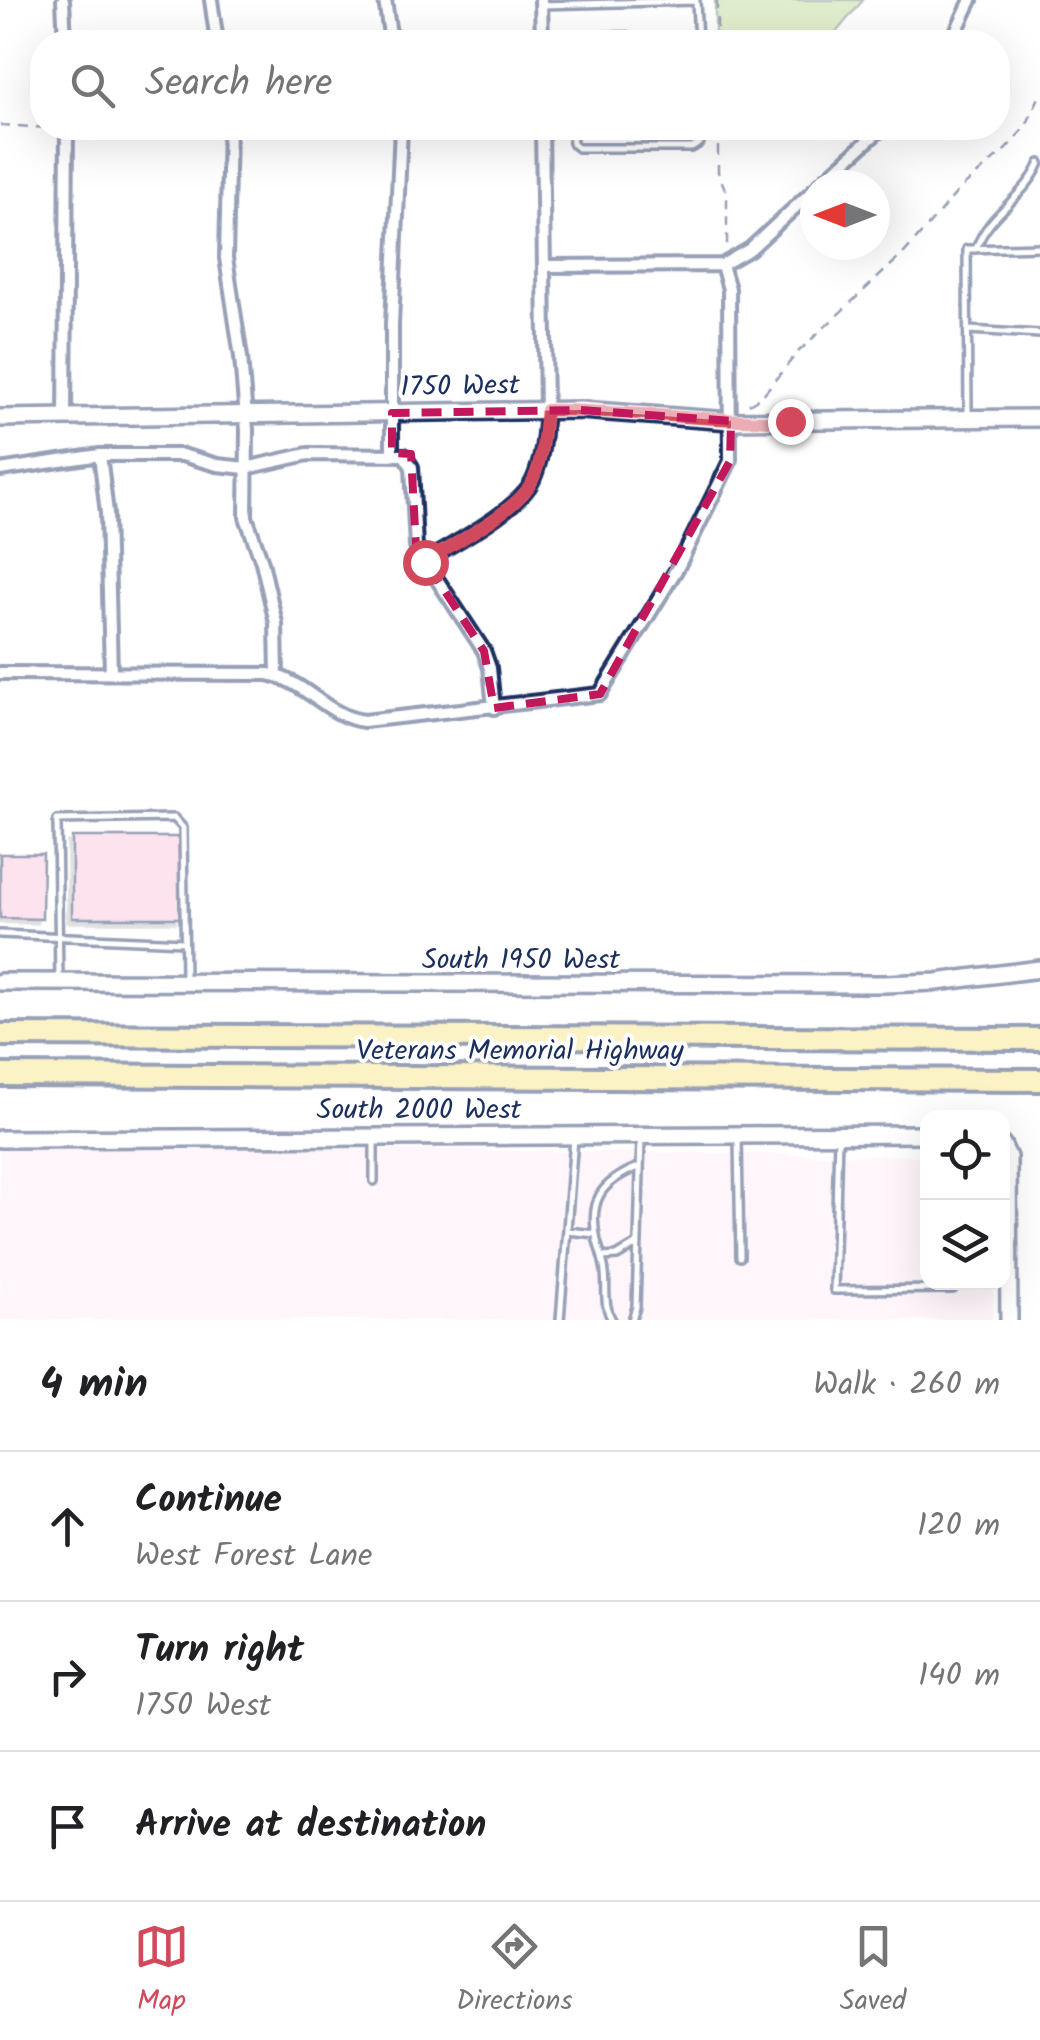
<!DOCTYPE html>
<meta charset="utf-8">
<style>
body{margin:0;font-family:Kalam,sans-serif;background:#f2f2f2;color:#202124}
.controls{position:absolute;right:30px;bottom:30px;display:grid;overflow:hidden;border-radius:20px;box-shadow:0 10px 40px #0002}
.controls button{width:90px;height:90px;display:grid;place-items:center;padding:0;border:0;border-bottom:2px solid #e0e0e0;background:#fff;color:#202124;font:50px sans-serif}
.compass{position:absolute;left:800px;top:170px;width:90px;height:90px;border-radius:50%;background:#fff;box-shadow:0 10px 40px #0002;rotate:270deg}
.stop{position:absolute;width:30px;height:30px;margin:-22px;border:8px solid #d1495b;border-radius:50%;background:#fff}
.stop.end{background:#d1495b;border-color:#fff;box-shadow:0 2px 10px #0008}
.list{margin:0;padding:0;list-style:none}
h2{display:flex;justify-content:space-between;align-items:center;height:130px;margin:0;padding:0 40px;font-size:42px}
h2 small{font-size:32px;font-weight:400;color:#757577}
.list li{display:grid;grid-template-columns:65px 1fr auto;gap:30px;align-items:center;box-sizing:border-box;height:150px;padding:0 40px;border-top:2px solid #e0e0e0}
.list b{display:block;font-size:38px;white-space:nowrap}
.list p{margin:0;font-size:32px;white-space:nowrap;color:#757577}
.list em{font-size:32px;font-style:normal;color:#757577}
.icon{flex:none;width:55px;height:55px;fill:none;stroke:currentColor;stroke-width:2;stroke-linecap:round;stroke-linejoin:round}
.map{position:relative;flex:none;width:1040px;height:1320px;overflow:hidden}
.search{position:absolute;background:#fff;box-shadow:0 10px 40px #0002;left:30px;right:30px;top:30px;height:110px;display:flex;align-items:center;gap:25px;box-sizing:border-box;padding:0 35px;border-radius:40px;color:#757577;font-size:38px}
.sheet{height:580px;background:#fff}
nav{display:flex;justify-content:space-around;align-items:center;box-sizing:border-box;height:140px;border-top:2px solid #e0e0e0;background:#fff;font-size:28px;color:#757577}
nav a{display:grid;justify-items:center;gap:5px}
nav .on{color:#d1495b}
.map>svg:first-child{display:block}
</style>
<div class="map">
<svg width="1040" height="1320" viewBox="0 0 1040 1320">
<defs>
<filter id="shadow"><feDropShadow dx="-4.5" dy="4.5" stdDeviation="0" flood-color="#0004"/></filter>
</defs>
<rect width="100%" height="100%" fill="#fff"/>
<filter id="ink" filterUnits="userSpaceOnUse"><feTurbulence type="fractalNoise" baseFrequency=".01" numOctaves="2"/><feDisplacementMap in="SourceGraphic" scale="20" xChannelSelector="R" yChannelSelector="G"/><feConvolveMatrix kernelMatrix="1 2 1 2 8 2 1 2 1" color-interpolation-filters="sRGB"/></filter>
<g filter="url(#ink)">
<path fill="#fdecf4" d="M0,1144L927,1156L928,1282L994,1283L992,1320H0Z"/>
<path fill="#bbd991" stroke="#6b8478" stroke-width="2.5" d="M715,0H863L828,42H715Z"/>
<path fill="#f8c1da" stroke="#1b2f5e" stroke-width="2.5" filter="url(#shadow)" d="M602,31H628L629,35H678V42H583V35H602Z
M72,837H180V918H72Z
M0,854H43L42,919L0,918Z"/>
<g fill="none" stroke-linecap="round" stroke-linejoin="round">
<g stroke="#1b2f5e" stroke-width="12">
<path id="lane" d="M696,1L698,42
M541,5L696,1
M572,128L573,144L578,148H692L700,143L701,128
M976,249C988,213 1025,198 1040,163
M968,330L1040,334
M968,414L967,249L1040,247
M0,934L184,942
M59,981L57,820L174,818L183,828L185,980
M838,1137L834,1290L953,1289
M738,1139L740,1257
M374,1181V1139
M567,1231L596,1234
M603,1257L617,1256L637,1244
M560,1320L574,1138
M612,1320C603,1305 607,1289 605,1273C604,1261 600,1252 597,1241C588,1200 601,1182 638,1167
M632,1320L636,1307L641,1138"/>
</g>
<g stroke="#1b2f5e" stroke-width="18">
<path id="street" d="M63,0L65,42
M211,0L217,42
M385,0L391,42
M541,0L542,42
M951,42L971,0
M229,128L226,258L241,357L247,430L246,517L262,562L276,623L277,676
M819,185L882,128
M545,266L722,265L750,249L815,189
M65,418L67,128
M392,453V324L401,128
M100,455L107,513L111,673
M0,470L100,455H182L217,465L246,468L308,454L404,455L412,467L416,547L484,651L490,668L494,708
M425,561C454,543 519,510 533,480C543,458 544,434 546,410L542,128
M0,673L268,674C305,680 327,717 364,721L600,694L678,567L730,461L729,289L722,265"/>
</g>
<g stroke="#1b2f5e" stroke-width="22">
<path id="secondary" d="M0,418L581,410L731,421L1040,418
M0,982L884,984L936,982L1040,969
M0,1139L928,1134
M1002,1144L1008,1157L1009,1320"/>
</g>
<g stroke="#1b2f5e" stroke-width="28">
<path id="highway" d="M0,1035L1040,1039
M0,1075L1040,1080"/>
</g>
<path stroke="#1b2f5e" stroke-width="2.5" stroke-dasharray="10 8" stroke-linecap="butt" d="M717,0V42
M0,125L50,128
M718,128V172L727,194V247
M749,404L762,396L798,352L905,252L959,190L1006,149L1026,126L1040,95"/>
<use href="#lane" stroke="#fff" stroke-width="5"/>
<use href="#street" stroke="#fff" stroke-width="10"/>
<use href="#secondary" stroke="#fff" stroke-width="15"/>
<use href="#highway" stroke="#f7e281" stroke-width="20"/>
</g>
</g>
<g fill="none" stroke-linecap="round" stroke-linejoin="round" filter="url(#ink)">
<path stroke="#d1495b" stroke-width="12" d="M425,562C454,543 519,510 533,480C543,458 543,434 546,410C628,410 708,422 790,421"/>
</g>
<path d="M0 0H1040V1320H0ZM581,410L731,421L730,461L600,694L494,708L484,651L416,547L411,454L392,453V413Z" fill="#fff" fill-opacity=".55" fill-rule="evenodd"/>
<path fill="none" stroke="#c2185b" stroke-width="8" stroke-dasharray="20 12" stroke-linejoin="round" d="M581,410L731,421L730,461L600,694L494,708L484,651L416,547L411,454L392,453V413Z"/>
<g text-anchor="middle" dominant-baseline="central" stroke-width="8" stroke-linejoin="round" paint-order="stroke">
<g font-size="28" fill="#1b2f5e" stroke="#fff">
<text transform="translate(460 387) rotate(-1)">1750 West</text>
<text x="521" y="960">South 1950 West</text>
<text x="520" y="1051">Veterans Memorial Highway</text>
<text x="419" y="1110">South 2000 West</text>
</g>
</g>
</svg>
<div class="controls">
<button><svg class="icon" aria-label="locate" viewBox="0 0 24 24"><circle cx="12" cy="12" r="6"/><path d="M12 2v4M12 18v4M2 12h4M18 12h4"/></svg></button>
<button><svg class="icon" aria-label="layers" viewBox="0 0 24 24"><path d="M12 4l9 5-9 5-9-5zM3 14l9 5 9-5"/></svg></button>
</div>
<svg class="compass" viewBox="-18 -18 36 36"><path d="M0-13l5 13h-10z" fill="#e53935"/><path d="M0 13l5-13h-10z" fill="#757577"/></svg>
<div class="stop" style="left:425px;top:562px"></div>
<div class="stop end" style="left:790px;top:421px"></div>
<div class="search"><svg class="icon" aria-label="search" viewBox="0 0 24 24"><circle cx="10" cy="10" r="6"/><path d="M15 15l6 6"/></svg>Search here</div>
</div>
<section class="sheet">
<h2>4 min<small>Walk · 260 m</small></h2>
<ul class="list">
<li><svg class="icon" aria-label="ahead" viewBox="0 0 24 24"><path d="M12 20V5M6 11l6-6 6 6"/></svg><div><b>Continue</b><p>West Forest Lane</p></div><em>120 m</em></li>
<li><svg class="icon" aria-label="right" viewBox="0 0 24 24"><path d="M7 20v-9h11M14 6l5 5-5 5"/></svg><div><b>Turn right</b><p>1750 West</p></div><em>140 m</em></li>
<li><svg class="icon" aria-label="arrive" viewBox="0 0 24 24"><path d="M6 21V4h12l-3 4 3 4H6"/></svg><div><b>Arrive at destination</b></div></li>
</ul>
</section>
<nav>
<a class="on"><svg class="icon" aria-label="map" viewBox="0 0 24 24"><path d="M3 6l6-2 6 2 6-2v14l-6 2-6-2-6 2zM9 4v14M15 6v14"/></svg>Map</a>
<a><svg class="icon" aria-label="directions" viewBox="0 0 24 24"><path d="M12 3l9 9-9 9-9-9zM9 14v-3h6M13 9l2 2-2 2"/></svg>Directions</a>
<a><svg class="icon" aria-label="saved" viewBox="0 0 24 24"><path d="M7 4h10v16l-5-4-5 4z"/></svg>Saved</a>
</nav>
